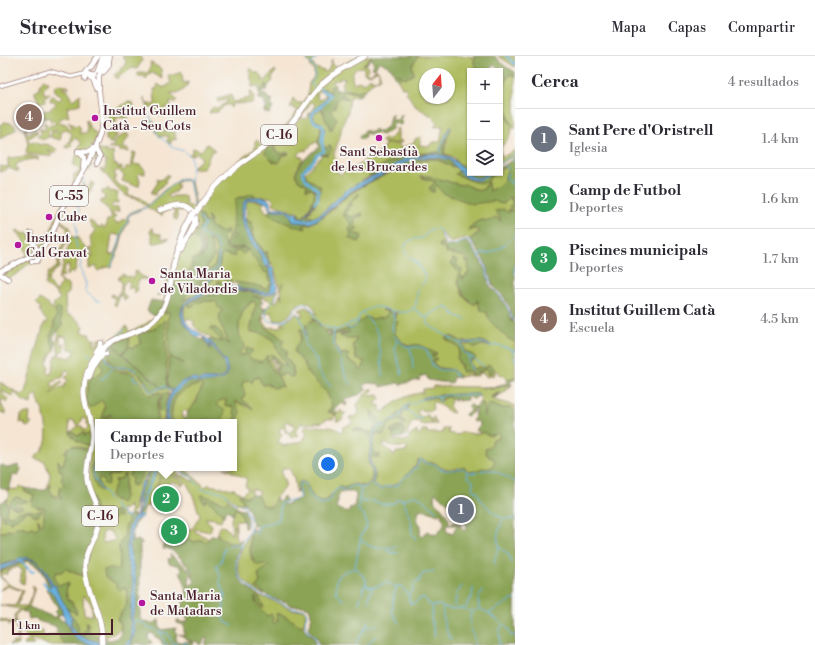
<!DOCTYPE html>
<html lang="es">
<meta charset="utf-8">
<style>
body{margin:0;font-family:"Libre Bodoni",serif;background:#f2f2f3;color:#2b2b33}
.controls{position:absolute;right:12px;top:12px;display:grid;overflow:hidden;border-radius:0px;box-shadow:0 1px 3px #0004}
.controls button{width:36px;height:36px;display:grid;place-items:center;padding:0;border:0;border-bottom:1px solid #e1e1e2;background:#fff;color:#2b2b33;font:20px sans-serif}
.compass{position:absolute;left:419px;top:12px;width:36px;height:36px;border-radius:50%;background:#fff;box-shadow:0 1px 3px #0004;rotate:17deg}
.scale{position:absolute;left:12px;bottom:10px;width:101px;box-sizing:border-box;padding-left:4px;border:2px solid #4a1f2b;border-top:0;font-size:11px;line-height:14px;white-space:nowrap;color:#4a1f2b;-webkit-text-stroke:3px #f6f6f2;paint-order:stroke}
.you{position:absolute;left:328px;top:408px;width:14px;height:14px;margin:-10px;border:3px solid #fff;border-radius:50%;background:#1a73e8;box-shadow:0 0 0 6px #1a73e833}
.badge{display:grid;place-items:center;width:26px;height:26px;border-radius:50%;background:#0b8043;color:#fff;font-size:13px;font-weight:700}
.pin{position:absolute;translate:-50% -50%;border:2px solid #fff;box-shadow:0 1px 4px #0006}
.popup{position:absolute;left:95px;top:363px;width:142px;height:52px;box-sizing:border-box;display:grid;place-content:center;border-radius:0px;background:#fff;filter:drop-shadow(0 1px 3px #0005);font-size:13px;white-space:nowrap;color:#7c7c81}
.popup b{font-size:15px;color:#2b2b33}
.popup::after{content:'';position:absolute;left:50%;top:100%;margin-left:-8px;border:8px solid transparent;border-top-color:#fff}
.list{margin:0;padding:0;list-style:none}
h2{display:flex;justify-content:space-between;align-items:center;height:52px;margin:0;padding:0 16px;font-size:17px}
h2 small{font-size:13px;font-weight:400;color:#7c7c81}
.list li{display:grid;grid-template-columns:26px 1fr auto;gap:12px;align-items:center;box-sizing:border-box;height:60px;padding:0 16px;border-top:1px solid #e1e1e2}
.list b{display:block;font-size:15px;white-space:nowrap}
.list p{margin:0;font-size:13px;white-space:nowrap;color:#7c7c81}
.list em{font-size:13px;font-style:normal;color:#7c7c81}
.icon{flex:none;width:22px;height:22px;fill:none;stroke:currentColor;stroke-width:2;stroke-linecap:round;stroke-linejoin:round}
.map{position:relative;flex:none;width:515px;height:589px;overflow:hidden}
header{display:flex;align-items:center;gap:24px;box-sizing:border-box;height:56px;padding:0 20px;background:#fff;border-bottom:1px solid #e1e1e2}
header strong{font-size:19px}
nav{display:flex;gap:22px;margin-inline-start:auto;font-size:14px}
main{display:flex}
aside{flex:1;background:#fff}
.map>svg:first-child{display:block}
</style>
<header>
<strong>Streetwise</strong>
<nav><a>Mapa</a><a>Capas</a><a>Compartir</a></nav>
</header>
<main>
<div class="map">
<svg width="515" height="589" viewBox="0 0 515 589">
<rect width="100%" height="100%" fill="#f6f6f2"/>
<filter id="ink" filterUnits="userSpaceOnUse"><feTurbulence type="fractalNoise" baseFrequency=".025" numOctaves="2"/><feDisplacementMap in="SourceGraphic" scale="8" xChannelSelector="R" yChannelSelector="G"/><feConvolveMatrix kernelMatrix="1 2 1 2 8 2 1 2 1" color-interpolation-filters="sRGB"/></filter>
<filter id="wash" filterUnits="userSpaceOnUse"><feTurbulence type="fractalNoise" baseFrequency=".012" numOctaves="4" result="noise"/><feDisplacementMap in="SourceGraphic" scale="16" xChannelSelector="R" yChannelSelector="G"/><feGaussianBlur stdDeviation="0.9" result="paint"/><feColorMatrix in="noise" values="0 0 0 0 0 0 0 0 0 0 0 0 0 0 0 0 0 1.4 0 .05"/><feComposite in="paint" operator="in"/></filter>
<g filter="url(#wash)">
<rect width="100%" height="100%" fill="#f5e5d2"/>
<path fill="#adbb5d" stroke="#7c6d44" fill-rule="evenodd" d="M122,0H140L142,5L137,13L131,12L126,17L121,18L117,23L114,19L121,14V11L125,9L126,5Z
M304,0H318L314,3L312,7L316,12L327,16L330,10L332,3V8L338,11L359,0H371L367,6L363,8L368,11L367,16L370,18L377,13L379,15H376L370,19L364,17V13L362,11C354,12 350,17 353,26L356,27L357,25C364,27 366,27 370,22H372V25L379,22V16L381,22L370,28L366,33L361,35L355,36L342,33V28L345,23L340,22V24L332,25V27L335,29L330,31L331,37L325,33H321L320,36H318L316,38L318,39L317,42L319,44L327,39C326,47 314,51 311,60V55L315,49L314,47L311,46L301,61L305,63L309,59L313,66L321,69V75L318,87L316,86L309,91L306,95L303,94L298,99L303,102L296,115V121L301,126L307,128L306,132L307,134L311,132L313,134L315,133C314,144 310,152 303,161H301L296,154L295,155L293,154L296,157L294,158L289,154L273,148L274,145L270,141H255L254,138L238,142L236,144L233,166L235,171L231,172L235,181L230,187L232,184V178H230L226,189L231,192L245,191L230,194L226,192L222,180L227,178L228,175L226,174L222,177L210,170L211,165L207,161L209,165L207,167L204,165L200,158L199,159V164L201,169L196,177L204,185L205,198L200,203L204,197L201,184L196,179L195,183L200,188L201,199L197,202L192,204C192,217 183,219 177,229H174L164,257L169,256L170,257L168,263L169,300L185,308L169,301V314L167,329L168,332L173,334L169,340L171,336L170,333L167,339L164,338L159,347L165,356L164,366H157V354L160,336L149,339C142,333 141,323 132,317C123,312 112,320 107,303L101,306L103,312L102,316L90,322L87,335L88,350L91,353L99,344H101L105,349L103,357L104,362L109,358L112,360L108,361L106,366H98V367L97,365L94,367L96,373L98,375V378H96V381L97,398L92,410L93,420L95,427L102,434L98,426L99,422L103,423L107,429L109,424L107,421L108,420L120,417V414L126,415L127,412H132L129,420L132,423L131,429L134,430L146,412H150L146,421L140,429L137,442L135,444V453L132,457L134,459L129,460L131,453L128,452L129,449L124,454L122,453L120,455L123,460L127,461L129,464L125,472V479L119,490L120,505L119,513L117,514L111,512L105,514V521C109,522 111,526 116,527L120,534L124,531L127,534V548L117,563L121,568L120,573L113,578L105,581L107,583H102L88,576V567L86,566L85,574L83,575L86,579H83L78,575L77,566L74,564V562L71,561L66,554L67,552L77,556L72,546L68,544L66,535L68,529L67,527C61,532 55,528 54,521L56,516H61L66,513L81,520L88,434L89,393L87,392V393L72,389L69,392L67,391V396L64,395L66,399L63,408L61,409L58,405L60,413L63,417L61,423L63,426L64,430L60,431L59,438L63,443L56,440L55,441L50,435L51,429L47,433L50,419L45,406L34,402C37,399 41,397 43,393C50,383 46,365 42,353C40,348 38,344 37,338L32,341L31,348L23,345L14,336L12,337L14,340L13,341L1,334L4,339L8,343L6,347L5,344L3,343L1,347L6,358L0,356V326L21,339L25,336L44,268L48,266L44,262L40,254L41,252L36,247L40,243L50,250L53,254L54,247L60,243L56,237L45,229L48,217L57,211V199L63,189L68,175L66,170L59,165C55,175 52,185 44,192L43,200L41,196H39L42,203L34,208L32,207L29,209L28,208L20,216L9,223L0,217L27,200C24,188 26,184 16,175L17,174L25,178L29,177L38,191L40,190L48,181L60,152L74,128V118L79,116V113L73,109L76,100L78,99L77,94L81,87L75,82L70,86L72,89L69,92L65,91L69,86L72,78L66,73L62,75L60,84L50,81L52,75L57,77V74H50L48,77L49,81L42,84L38,80L42,76L39,74L42,73L46,74L44,67H46L47,70L56,68L54,65L51,66L50,62L45,61V63L41,60L40,61V56L49,54L56,48L54,45H50L51,41L53,40L58,44L62,43L63,41L55,35L54,30L61,28L68,30L69,32L63,31V33L68,34V36L70,38V41L73,44L80,38V48L72,50L70,52L67,50L68,58L69,59V61L66,60L60,63L59,66L66,68L70,73L72,72L68,65L73,68L74,71L78,68L81,73L79,77H87L86,64L88,67L89,71L91,72L93,76L94,75L97,79L94,89H92V91L103,95L106,94L107,97L113,96L114,108L117,109L119,113L120,112L119,110L123,111L121,113L124,115L127,110L130,112L132,111L131,106L133,96L136,97L133,108L140,109L145,114V118L139,117L138,120L140,124L139,130L133,129L122,125L124,120L118,114L114,117L116,120L114,124L118,129L129,133L128,139L141,142L148,149L164,134L181,123H185L191,126L193,136L194,139L193,141L196,149L225,116L253,94L255,92V85L257,84L262,90L273,81L272,79C283,74 291,64 298,54L294,53V50L290,52L293,42L297,47H302L309,37L308,35L309,27L314,21V15L310,10L311,9ZM275,86C274,95 275,94 282,98L288,96L289,98L281,100L279,107L272,105L265,98ZM98,100L106,105L105,115L101,113L100,114C110,121 115,133 125,139C135,145 138,140 147,151L138,153L130,157L127,160V164L123,163L119,167H115L114,162L116,161L112,158L114,156H119L118,151L113,152L111,150L113,148L118,147L117,141L118,137L112,135L110,136L108,132L105,135H102V138L105,141L104,144H102L100,146L109,154L112,162L106,165L107,168L105,172L101,170L99,172L94,168L91,164L89,165L92,171L95,174L90,182L93,191L91,192L93,202L89,197L90,192L87,194L77,181L76,183L73,182V180L70,181V171L59,163L85,113L89,115L92,109L90,107V104L97,105ZM181,124L188,125L190,128L194,151L193,152L186,148L185,140H173L170,142L168,139L175,136L178,132L177,131L179,129L176,128ZM147,151L162,160L163,156L173,153L174,154V163L177,164V154L182,155L184,151L187,155V163L181,173L170,221L167,222C169,231 162,235 156,240L166,237C163,258 148,269 129,276L127,271L126,270C121,277 113,284 105,285L107,280L105,283H98V288H93L92,287L96,284L92,283L89,279L90,278H87L82,275L84,271C80,265 73,260 66,258L65,240L69,237L68,232L69,228C64,229 60,226 59,221L64,220L63,216L66,209H69V214L67,215V220L71,216L73,218L76,212L78,197L85,201L89,198V213L96,210L98,215L106,211H111C113,205 117,199 119,193C122,183 123,173 129,165L128,161L131,158ZM112,178L122,180L115,198L109,199ZM69,181C72,189 65,196 64,203C63,210 62,215 58,222L61,226L57,236L48,225L52,217L59,212V201ZM57,252L60,253L62,270L57,276L59,278L56,287L58,288V296L59,297C52,303 55,311 50,319L48,316L49,310L47,307L51,298L55,293L53,291L50,280L55,271L54,266L57,259L55,257ZM165,265L166,327L163,332L123,298L130,291H134L141,287L138,279L147,274H152ZM63,280L66,281L69,293L75,294L74,299L71,300L69,302L63,300H59L60,296L65,294L64,286L62,289L60,288V281ZM129,283V289L122,297L113,288ZM112,289L162,332L149,334C144,327 142,319 134,314C125,309 116,318 109,303L110,294L109,291ZM67,314L70,316L65,322L68,324L65,328L64,331H61L50,338L62,327L60,326L56,328L53,332L52,331V326L55,325L58,322H62L64,320V316ZM82,362L86,363L88,373L83,374L82,370H78L72,375H70L69,365H75V367L78,369L82,365ZM73,376L78,380L83,376L84,380L89,377L91,389L89,390L77,385L70,378ZM125,417C125,425 126,441 121,447L117,444H114L110,439L116,428L115,424H120ZM116,455L119,458L120,462L117,459L106,471L104,470L102,457L107,458L110,456ZM104,475L111,476L115,483L113,485L103,487L102,480ZM83,539C91,546 93,549 92,560L84,558Z
M418,0H469L471,1L472,3V0H475L474,7L479,15H470V114L460,109L454,102L444,97L448,79L451,73L449,71L443,85L440,96L418,98L402,101L385,108L371,117L369,121L347,134L319,159L313,162L312,161H307C314,149 320,145 320,130L308,123L304,116L306,117L323,98L328,99L332,93L329,89L326,93C320,85 324,80 325,72L321,67L314,64L313,60L322,51V56L324,55C323,59 326,68 330,68L329,73H332L337,62L330,55L335,51L338,42L341,41L347,44L348,42L339,39L347,35L357,37L358,40L350,41L348,56L342,70L340,80L334,98L337,113L336,115L341,119L345,114L350,116L365,104L382,95L385,88H399L400,92C406,90 410,90 415,85V83L420,81L421,84L419,89L430,90L432,86H436L440,85L443,70L434,71L437,67L433,61L415,50L406,36L407,33L402,31L398,25L400,21L398,18L405,22L412,20L414,17L413,15L412,10ZM425,18H449V42H425Z
M498,0H515V11Z
M150,6L161,13L162,23L153,17L149,18L146,23L144,20L138,21V16L141,18L142,16L147,17C150,14 151,10 150,6Z
M250,13H252L255,17H259L263,21L262,25L266,24L274,15L275,14L276,15L272,22L273,25L268,30L266,28L264,32L259,35L258,30L252,31C253,24 248,18 250,13Z
M182,16L183,27L188,26C187,35 178,38 170,37V38L177,44L175,46H170L171,52L165,51L163,61L157,57L156,52H148L144,42L148,50L149,47L152,49L155,48L154,33L157,32L158,28L162,31H165L171,27L168,19H173Z
M510,18L515,20V73L511,71L510,73L512,74L508,83L500,92V96L503,101L515,94V99L500,108V35L501,34L504,54L512,70C504,51 498,36 510,18Z
M44,23L49,26L43,33L45,38L51,37L45,42L46,45L38,47V44L35,38V35L40,32V29Z
M250,35L252,36L254,42L253,47L232,48L231,52L228,48L224,50L218,56L209,57L211,53L214,51L218,53C221,49 226,48 229,43L218,46L217,43C222,40 227,40 231,38L233,45L236,46L240,44L250,42Z
M128,45L130,47L132,46L135,51L127,53L126,56L128,57V62L116,61V67H113L110,64L109,58H106V55C114,54 123,51 128,45Z
M150,65L154,66L157,70L162,69L163,75L175,76L176,84L173,83L170,88L167,85L169,80H159L152,69H150Z
M4,66L11,67L15,70L16,73L0,83V69Z
M24,72L27,73L26,75L27,78L35,74L38,76L33,80L28,82V84L30,86L35,85L39,88V89C47,86 51,90 58,94L54,98L47,93L50,97H51V101L40,98V99L27,98L26,96L28,87Z
M398,72V84L402,85L401,87H387L382,86L383,83C390,85 392,81 396,76V73Z
M108,75L113,78H117V80L112,84L114,87L116,86L114,84L127,77L129,80L122,92L128,93L129,96L119,95L118,92L108,93L114,89L112,86L110,88L108,84H106V79Z
M207,88L215,94L211,96L207,106L203,113H193V111L202,103L197,97L191,100L189,98H191L193,92L201,95Z
M28,100L38,101V105L36,103C30,103 20,105 16,109L18,116L9,112L0,116V110L8,111V102Z
M433,103C442,104 448,111 456,111L459,115L455,118C469,123 472,128 488,126C489,121 494,117 500,117V114L506,111L508,112C506,116 506,118 505,122C504,129 494,132 489,135L488,127L486,128L484,133C472,135 469,128 461,129L428,120L422,122L436,126L430,131V134L433,136H434V132L437,129L443,137L470,147L495,145L504,148L510,140L513,150H509L512,153V155H510L509,153L508,157L504,153L495,155L500,161L501,165L496,161L490,165L482,164L473,168L468,173L469,174L478,173L479,175L472,182L470,183L463,182L452,187L447,184L442,176L439,177L445,188L441,187L439,189L440,191L445,192V195C450,198 458,200 464,200L466,205L468,204L469,205V216L463,222L460,218L462,214L456,208L458,204L453,203L451,207L459,217L458,227L463,239L470,246L474,248H475L477,243L481,254L486,256L491,266L507,282L515,286V321L507,325L504,319L500,320L499,319V315L495,316V319L486,321L485,318L479,317L478,320H469V318H466V320L460,321L454,315L450,313L439,312L432,306L437,303L431,300L432,298L436,299L437,297L431,296L424,291L412,289L410,290L402,286L395,279L394,275L397,265L396,264L395,260L398,256H394V258L388,254H382L388,256L387,259L381,263V261L373,263L366,261L353,272L333,277L332,280L331,275L324,274L313,261L314,266L311,265L306,269L305,281L302,273L300,274C303,284 296,288 294,296L304,307L308,317L327,337L332,349L330,351L332,355L328,354V356L336,359L341,354L342,357H346L342,361L343,363L338,365H336L337,361L335,360L333,363H326L321,367L315,366V368L308,367L304,369L302,366L295,376L299,379L291,382L289,378L285,376L286,374L289,377L295,372L293,367L291,368L289,365L284,367L287,371L285,374L282,371L279,375L282,378L278,386L281,387L283,390L303,385L307,377L304,373L307,369L314,371L318,369L319,371C325,370 337,371 341,376L343,375L342,372C345,370 350,369 353,366L349,362L351,360L353,361L359,358L358,352L356,350L369,333H373L372,336L369,338L370,340L379,339L380,342L376,347L377,350L379,349L381,351L379,353L384,356L387,352C392,350 396,345 401,343C405,341 419,336 423,337V333L433,332V330L482,331L483,332L502,331L510,328L511,329C508,333 497,341 492,341L497,338L499,335L491,342C499,347 507,346 515,350V354L509,352H501L491,348L487,351L485,360L484,358V348L480,346L481,342L478,340L479,339C460,338 442,338 423,341L422,343C430,343 434,340 440,346L444,342L450,341L451,346L449,350L454,357L450,356L435,346L432,347L433,353L428,356L426,354L424,355L421,353L418,355L417,357L423,362L426,359H428L432,368L433,367L431,363L434,361L435,366L437,367V368L420,369L419,365L412,366L408,374L407,379L403,381L404,374L402,370L400,373V371L392,375L391,374L390,375L392,378L398,374L394,378V384L396,385L401,384V385L408,384L409,380L417,375V378H421L422,374H427V377H443V373H449L448,377L458,379L460,376L476,378L483,376L485,378L492,380V378L499,377V383L493,385L491,390L486,392V397L489,401L495,404L493,411L474,416L468,415L464,411C451,414 444,415 433,407H429L420,403L417,405L416,410L412,412L411,416L397,428L379,433L374,429L375,418L370,406L371,401H379V398L374,399L373,398V386L376,377L383,379C384,375 389,369 392,366C394,365 396,365 398,364L406,369L401,362L404,355L408,354V350L410,348C400,352 391,371 379,368L378,363L371,354L372,361L376,370L373,377L357,372L352,374C355,374 368,376 370,379C373,384 369,400 368,406C374,415 374,424 365,430L354,428L345,432L339,431C330,440 321,456 310,436C307,432 308,428 303,426L298,427L297,436L295,437C296,429 294,418 288,412H283L281,417L286,430C280,437 274,441 273,450C265,452 260,447 257,439L260,436L253,433H250L252,438L246,441L242,439L241,442L244,448L237,447L227,440L229,444L226,447L202,439L201,441L204,447L206,444C213,446 215,452 222,456L223,458L221,466L215,463L205,462L212,469L210,476L195,473L196,476L209,483L207,485L205,486L201,484L195,486L183,481V487H175L174,485L175,484L170,483L168,487L163,490L164,483L169,479H175L178,477V474L177,477L174,479L169,477L172,472H178V473H192L200,460C196,450 191,428 181,422C179,420 175,420 172,419L173,421L180,423L184,428L183,429L171,425L167,431L161,443L157,433L160,421L157,431L153,434L156,435L153,446L150,445L148,450H145L144,453L142,451C145,436 152,425 159,412C167,412 175,410 179,419L184,420L193,426V423L190,420L182,415L183,413L181,412H184L205,431L208,429L234,433L242,438L248,433L245,429L247,423L224,412H234V366H222L224,354L218,351L216,347L223,343L226,344L225,349L232,350L234,353L235,365L237,367L240,356L234,345L253,353L241,343L245,339L242,329L244,325L249,324L252,327L253,323L258,321L263,329L268,328L274,332L280,330L283,331L277,318L282,320L283,317L291,321L294,320L293,311L285,300L287,296L281,289L284,285L274,276L269,275L261,265L262,261H264V266L269,272L274,271L278,272L281,270L287,269H282L280,268L296,258L302,260V256L299,254L301,253L306,251L314,256L316,258H317C312,245 303,242 293,253C292,256 290,259 287,261C284,263 279,265 275,265L270,255L268,258L264,257L266,252L271,247L270,244L263,242L262,240L257,237L234,234L256,236L265,239H270L278,234H279L275,240V246H277L280,238L282,244L281,234L283,226L280,233L275,216L274,214L275,213L271,209L272,208L268,202L267,195L265,198L250,176H253L254,174L251,166H247L246,162L248,156L245,151L247,145L252,144L265,146L262,149L266,156H268C274,165 296,169 306,172L303,170L311,168L331,155L343,143L366,128L413,106ZM359,138L350,147L352,148C351,152 347,154 345,158L351,161L363,157L361,161L359,160L354,164L355,167L354,170L357,172L356,174H352L356,179H361L362,181L359,186L349,182L351,179L350,172L352,169L343,158L350,145ZM446,281H454L462,286L481,285L491,289L489,290L481,289L478,290L469,288H462L464,291L465,296L470,298L474,304H471L469,305L471,311L476,314L477,311L484,312L489,309L494,312V315L490,319L488,317L489,314L486,312L482,316L478,314L480,316L477,317L475,319L470,317L472,316L471,315L463,316L457,303L459,293C456,288 450,287 445,282ZM383,388H388L394,391H407V395L396,396L394,400L392,399V397L385,391Z
M166,119H169L165,125L166,126L156,135L155,139L151,137L158,126L157,122L162,124Z
M91,126L94,127L91,134L85,141L78,137L79,132H83L84,128L87,132L90,129Z
M151,172L153,173L154,177L161,178V182L169,183H166L165,185L152,188V179L150,176Z
M209,182C219,189 217,199 215,210L207,215V210L214,200Z
M246,192C253,199 258,208 264,216L268,217L271,228L265,233C257,227 239,228 232,227L231,224L224,225L223,227H221L218,224V228L208,233L200,235C203,229 208,228 214,223V217L219,211L221,200L224,198L231,200L235,196L240,195L244,198L246,196Z
M137,215L140,219L147,223H140L137,229L138,234L134,237L133,231L128,233V230L130,227L127,224L122,230L123,232L122,236L127,243L124,244L122,239L119,242L121,238L120,237L117,242L118,245L116,250L114,248L115,244L111,240L112,238L116,241L120,235L122,227L118,223L122,218L128,221L130,220L133,222L135,217L134,216Z
M210,221L202,226L199,229L200,231L198,233L199,237L183,244C187,235 200,224 210,221Z
M215,235L217,238L199,242L188,249L189,250H191L203,245H217L222,254C213,270 230,277 227,289C222,284 220,277 216,272H212V275L219,282L222,287L214,285C211,279 196,276 193,268L195,267L189,262L186,264L184,262V250L200,239Z
M253,245L255,246L256,248L250,276L260,277L274,284L276,291L287,311L279,307L275,301L271,299L280,312L278,313L277,312L273,303L270,302V304L272,305L276,318L273,317L267,304V299L262,306L252,304L248,300L252,294L247,292L245,295L247,298L239,299V297L242,294L245,289C233,275 240,254 253,245Z
M337,278H345L340,279L347,283L357,282V284L353,288L356,303L364,305L363,312L360,315L359,310L348,304L349,299L344,297L340,299L334,287V279Z
M201,328H202C202,336 194,350 188,356L184,354L182,358L183,359V362L185,363L184,365L185,366H172C170,342 178,334 201,328Z
M26,357H30L29,366L32,367L28,371L25,369L24,366L20,367L21,359Z
M20,430L24,432L25,435L34,439L33,442L31,445L32,448L40,452H45L43,469H41L39,464L38,465L39,470L35,473L32,471L28,473L24,471H16L12,475L8,474L5,476H0V460L6,459L2,463L8,464L11,466L13,464L17,463L27,454L15,457L13,460H7L6,456L8,449L6,446L10,438L6,434L17,433ZM16,441L28,445L20,447L16,446L15,449L16,451H22L16,453L9,449L10,446Z
M235,453L240,454L244,465L236,464V475L234,469L236,482L238,485C230,490 226,485 219,481L218,478L216,479L219,471L221,470L225,471L232,479L231,463Z
M253,467L254,469L252,472V474H251C250,484 247,504 257,509L265,508L269,509L258,520L260,525C258,532 259,534 265,538C258,537 254,533 249,529C224,509 248,488 253,467Z
M20,508H24L26,510L24,528L21,527L20,523L22,515L18,511L7,515V518L6,519L4,517L0,520L10,529L24,535L17,548L18,550H27L32,539L33,530L36,533L34,534L29,551C12,557 15,560 18,575L22,576L23,574L25,575L27,573L32,577H35L37,575L38,577L42,574L43,575V579L44,581L55,578L58,574L61,583L65,589H47L42,586H37L33,583L30,584L34,589H24L29,583L24,578L19,577L18,589H9H11L13,586L18,587L16,568L10,567L9,570V567L0,565V563L15,567L14,559L20,553L3,550L0,549L15,550L22,535L8,530L0,534L7,528L0,521V516Z
M258,539L282,548L293,554L304,553L306,556L304,568L301,570L285,560L276,557L277,566L275,568L272,567L271,565L273,564L272,559L267,560L256,548L255,540L257,547L261,551H263Z"/>
<path fill="#8aa354" stroke="#6a6140" fill-rule="evenodd" d="M371,0H418L412,10L413,15L414,16C412,20 409,21 405,22L398,18L400,21L398,25L391,12L379,5L375,13L372,12L374,8L371,2L366,9L363,8L367,6Z
M475,0H495L505,10L515,16V20L510,18C496,37 506,50 512,70C504,59 499,41 504,28L500,20V15L494,9L491,12V15H479L474,7Z
M266,28L268,30L267,34L262,35L261,36L273,45L271,47L273,52L269,58L264,56V53H267L266,50H265V46L263,44L258,43L259,41L262,42L259,38V34L264,32Z
M335,29V34C346,32 353,37 366,33L361,38V39L357,40V37L347,35L340,38L346,40L348,43L341,41C337,42 334,48 335,51L330,55L337,62L332,73L329,72L330,68H328L324,60V55L322,56V51L313,59L314,64L321,67L325,72C324,80 319,85 326,93L329,89L332,93L328,99L318,98L315,104L304,116L308,123L320,130L319,143L316,144V146L317,145L316,148L313,150L307,160L312,161L313,162L303,164V162L299,161L297,156L302,161C310,154 314,144 315,134V133L313,134L311,132L306,134L308,129L298,124L296,118L300,107L319,91L318,84L321,75L320,67L316,68L313,65L308,59L311,55V60L312,56L328,41L326,39L324,41L326,38L320,35V33H325L331,37L330,31Z
M392,57V64H398L402,58V60L399,64L402,66V68L399,69L397,67L392,69V73L382,79L376,77L369,79L367,77L365,78L364,83H360L359,80L364,76V74L371,76L375,73L378,76C380,74 384,74 386,72C390,69 388,61 392,57Z
M450,70L451,73C447,81 443,90 444,98C455,103 459,109 470,114V117H486C474,133 459,108 451,102C448,101 445,100 442,99C425,95 406,102 392,111C386,115 376,118 369,121L371,116L384,109L402,101L417,98L440,96L443,85Z
M275,86C275,89 273,91 274,93C277,99 286,97 289,97L286,99L281,100L279,107L272,105L264,97L266,96L265,93Z
M439,101L450,104L453,109L456,111C447,111 442,102 431,103C414,105 400,112 385,119C373,125 361,130 350,138C332,151 325,164 303,170L306,173C297,171 273,164 268,156L270,154H285L291,159L292,165L304,167L323,160L351,135L398,111C408,101 426,101 439,101Z
M515,101V207L514,212L515,219V263L512,262L510,252L503,240L493,230L485,206L470,183L479,177V175L477,173H468L479,164L490,165L496,161L501,165L500,161L495,155L504,153L508,157L509,153L510,155H512V153L509,151L510,149L513,150L511,140L504,148L498,147L495,145L472,148L443,137L437,129L434,132V136H433L430,134V131L436,126L420,120H428L461,129L465,128L476,134L484,133L486,128L488,127L489,135C494,132 504,129 505,122C506,118 506,116 508,112L504,111L500,114V111L508,107Z
M459,115C465,121 476,127 485,121C490,118 490,117 496,117L489,122L488,126C476,130 465,121 455,118Z
M359,137V139L350,147L352,149L345,158L351,161L362,157V161L359,160L354,164L355,167L354,171L358,172L356,174H352L356,179L359,178L362,180L359,186L349,182L351,179L349,173L352,169L343,159L346,151Z
M249,138H254L255,141L249,142L244,146L243,155L240,159L242,160L241,162L248,182L260,198L267,212H269L273,222V228L270,235L265,237C255,235 245,234 236,231L238,229L235,226C242,227 261,229 265,233L271,228L268,217L264,216L247,193L246,192V196L244,198L240,195L235,196L234,198L235,200H234L224,198L221,200L219,211L214,217V223C209,228 203,229 200,235L208,233L218,228V224L222,227L224,225L231,224L232,227L221,232L216,231L212,234L199,237L198,233L200,231L199,229L202,226L210,222L200,225L195,229L183,243L185,244L197,238L182,251L181,258L183,265L191,276L201,284L204,283L210,293L209,286L210,287C217,297 228,307 225,320L217,323H205L198,325L189,323L185,324L173,334L168,332V330L166,329L165,333L163,332L151,335C146,332 147,329 145,325C142,321 137,316 133,314C126,310 117,316 110,306C107,301 111,296 109,291L112,289L161,331L123,298L128,291H134L141,287L138,279L148,274H152L165,264L167,329L169,314V301L184,308L169,300L168,263L170,257L169,256L164,258L168,247L174,229C176,229 191,216 192,210C192,208 192,206 192,204L197,202L201,199L200,188L194,182L196,179L202,186V190L204,197L200,203L205,198L204,185L196,177L201,169L199,164V157L206,167H208L209,165L207,160L211,165L210,170L222,177L226,174H228L227,178L222,180L227,193L231,194L244,192L245,191C238,191 230,195 226,189L230,177L232,178V184L230,187L235,181L231,172L235,171L232,166L236,143L239,141L243,142ZM209,182C219,190 221,212 207,215V210L214,200Z
M244,160L247,165L251,166L254,175L251,176L265,197L267,195L268,202L272,208L271,209L251,182Z
M465,185C473,187 490,219 488,227C496,238 509,247 510,262L515,265H511L515,267V286L507,282L491,266L486,256L481,254L477,244L476,248H473L464,239L458,227L459,217L451,207L453,203L458,204L456,208L462,214L460,218L463,223L469,216L468,205H466L464,200H458L455,197L451,198L446,196L445,192L440,191L439,189L440,187C444,187 445,190 449,190C456,190 459,187 465,185Z
M234,234L257,237L262,240L263,242L252,240L261,242V245L263,246L260,248L262,253L265,252L261,265L269,275L274,276L284,285L281,289L287,296L285,300L293,311L292,313L294,319L291,321L283,317L282,320L277,318L283,331L280,330L274,332L268,328L263,329L258,321L253,323L252,327L249,324L244,325L242,329L245,339L242,343L253,352L235,345L240,356L237,367L235,365L234,353L232,350H225V347L227,345L223,343L222,345L220,344L216,348L225,355L222,366H215L212,363L202,364L211,366H192L191,364H190L188,366L184,365L188,356L197,345L198,339L203,331L201,328C179,333 170,342 172,366H168C168,360 167,352 169,347C171,338 182,327 190,324C202,328 214,325 225,322L228,315L225,303L224,305C218,298 216,289 207,284L210,283L222,286L219,282L211,274V272C223,272 221,283 228,288C228,275 214,270 222,254L218,251L216,245H203L190,251L189,247L199,242ZM254,245L256,248L250,276L260,277L274,284L276,292L287,311L279,307L275,300L270,298L279,311L278,313L275,311L277,316L275,318L267,304L268,299L261,306C256,304 252,304 248,300L253,295L246,292L245,295L246,298L240,300L239,298L245,289C234,277 240,265 244,252L250,248V246Z
M151,244L164,246L156,260L153,259L147,255Z
M57,252L60,253L62,269L53,281L56,288L55,292L53,291L50,280L54,272V265L57,259L55,257Z
M382,254H387L394,258L397,257L395,259V263L398,266L395,272V278L403,287L410,290C419,285 428,295 436,297V299H431L437,303L432,305C437,314 444,312 453,314L460,321L452,322V327L441,326L428,324L427,321L425,319L420,321V324L409,326L400,329L398,327L381,331L379,328L368,327L364,329L366,333C360,342 352,338 348,344L345,343L344,345L347,347L346,350L342,347L334,353L337,357L336,358L329,356L328,354L332,355L330,352L332,349L327,337L308,317L304,307L294,296C295,290 301,286 301,280C301,277 300,275 300,273H302L306,281V268L311,265H314L313,261L319,269L330,280V277L326,275L330,274L333,280V277L352,272L366,261L373,263L380,261L382,262L387,259L388,255H384ZM350,276L340,280L347,283H357L353,289L357,303L364,305L363,312L360,315L359,310L348,304L349,299L344,297L340,300L334,287L335,278Z
M451,280L462,286L481,285L491,289L489,290L484,288L475,292C472,289 468,286 462,288L464,291L465,296L473,299L476,302L469,305L471,311L476,314L477,311L484,312L489,309L494,312V315L489,319V314L486,312L482,316L479,314L480,317H477L475,319L470,318L472,316L471,315L462,316L461,309L457,303L459,293C456,287 450,287 445,282Z
M126,282H129V289L122,298L113,288Z
M105,300C109,307 113,315 123,316C126,316 129,315 132,317C141,323 142,333 149,339L162,336L157,349V366H106V362L112,359L109,358L102,364L105,350L101,344L91,353C83,346 87,331 90,322L102,316L103,312L101,309L100,304Z
M515,321V324L510,325L512,329L505,336L493,343L491,340L499,335L497,338L492,341C497,341 509,333 511,328L492,333L483,332L482,331H492L507,327V323Z
M164,337L169,339L166,347V366H164L165,356L159,355V347Z
M456,338H478L479,339L474,343H471L470,341H467V344L458,345L457,342H455L456,345H454L453,342L450,343L449,341L443,342L440,346C432,338 429,345 421,343C432,338 444,340 456,338Z
M480,346L484,348V358L485,360L487,351L489,348L501,352H509L515,354V589H319L317,583L308,573C312,567 312,559 309,552L304,550H291L286,546L272,542L256,532L260,525L258,518L269,509L265,508L258,509C248,505 250,482 251,474H256L257,471C250,467 252,461 249,454C246,448 242,445 239,438L246,441L252,438L253,439H257L263,449L272,451L276,441L278,445H281L282,441H284L286,445L283,448L284,449L300,443V439L299,437H297C298,432 296,428 301,425L307,428C309,435 318,453 328,443C332,440 335,435 339,431L345,432L354,428L365,430C367,429 370,428 371,426C374,421 372,411 368,406C369,401 373,382 369,378C365,375 356,375 352,374L357,372L373,377L376,370L372,361L371,354L378,363L379,368C391,371 400,352 410,348L408,350V354L404,355L401,362L406,369L398,364C396,365 394,365 392,366C389,369 384,375 383,379L376,377L373,385V398L381,399L379,401H371L370,404L375,418L374,429L381,433C385,430 388,431 393,430C398,428 410,417 412,412L416,410L417,405L420,403L429,407H435L443,413L454,414L464,411L469,416L475,415L482,412L489,413L493,410L495,404C491,400 485,400 485,393L491,390L493,383H499V377H496L495,379L492,378V380L485,378L483,376L480,378L479,375H475L480,369L478,365L474,366L472,364L475,361L474,358L476,354L475,352L473,353L474,355L469,359L466,360L465,358L471,354L468,350L470,348L474,351L478,349ZM343,436H353L356,439L354,451L349,452L350,454L349,456L340,454L336,451L338,446V439ZM435,437L452,450L464,462L463,466L466,467L467,472L466,475L458,469L455,472L453,478L447,476L446,471L447,469H462L456,466L449,468V464C447,461 446,458 444,455C439,447 432,449 435,437ZM419,454H425L438,459L442,457L441,461L443,462C447,470 440,473 436,479L427,475L422,481L420,479L421,469L417,465Z
M399,370L400,373L402,370L404,374L403,381L394,383L393,381L394,377L399,375L392,378L390,374L392,375Z
M70,376H73L78,380L84,376V380L89,377L91,389L89,390L77,385L70,377Z
M96,378H98V412H127L126,415L120,414V417L108,420L107,421L109,424L107,429L104,428L103,423L99,422L98,426L102,434L101,435C94,431 91,417 92,409C93,405 97,402 97,397C97,391 95,385 96,378Z
M72,389L86,393L87,391L89,393L85,414L95,451L97,464L83,520L66,513L61,516H56C52,522 55,526 60,529L68,527L66,535L68,544L72,546L77,558L68,553L66,554L56,533L55,529L53,530C49,519 41,503 27,502C23,501 5,508 0,510V476H5L8,474L12,475L16,471H24L28,473L32,471L36,473L39,470L38,463L41,469L43,468L45,452H40L32,449L31,445L33,444L34,439L25,435L24,432L37,434H46L51,428L50,435L54,441L56,440L62,443L59,438L60,431L64,430L63,426L61,423L63,417L59,414L58,404L61,409H63L66,399L64,395L67,396V392H69Z
M3,409L8,412L18,409L21,413L18,420L13,419L9,434H6L0,431V410Z
M132,412H146L137,428L133,430L131,429L132,423L129,419Z
M152,412H159C152,425 145,436 142,451L144,453L141,462H139C134,470 132,476 132,486L138,484L143,487H140V562L141,564L152,568L159,564L160,574L176,572L175,575L177,578L175,585L182,586L191,585L193,589H162L161,584L154,580L151,577L149,578L148,581L152,587L145,589L137,587L135,589H130C137,577 132,575 132,563C133,558 135,553 136,547L134,548L133,545L134,544L136,546L135,520L129,493L131,476L133,467L132,466L138,462C138,458 139,456 140,453C141,448 139,441 140,436C140,432 143,428 145,425L147,424L148,418Z
M124,418H125V422L126,424C122,431 127,440 121,447L117,444H114L110,439L116,428L115,424H120Z
M202,439L226,447L229,444L240,454L244,453L247,461L246,472H244L243,462L239,454L235,453L232,459L229,455L226,454L224,460H222V456L217,454L213,448L206,444L205,447H204L201,440Z
M17,441L28,445L20,447L16,446L15,450H21L23,452L17,453L10,449L9,447L13,443Z
M7,443L6,447L8,449L6,456L8,460H13L15,457L28,454L36,456L42,454L43,455L37,460L33,459L29,455C22,455 20,463 13,464L12,467L8,464H3L2,462L6,459L0,460V447Z
M116,455L119,458L120,462L117,459L106,471H104L102,458H107L111,456Z
M135,459L129,472L127,489L128,490L127,503L133,524V536L130,561L132,578L131,583L125,589C111,589 63,585 72,560L77,567L79,573L78,575L83,579H86L83,576L85,573L87,566L88,571V576C97,581 111,588 120,580L121,568L117,563L127,548V533L124,531L121,534L118,533L116,528C112,526 109,522 105,521L104,514L111,512L117,514L119,513L120,505L119,490L125,479V472L128,465L127,461L129,460H130Z
M218,478L219,481C228,487 233,492 242,482L236,504L238,518L243,528L258,539L264,551H262L257,547L255,540C254,550 262,553 267,560L272,558L273,563L271,566L274,567H276L278,564L276,557L285,560L301,570L303,568L305,574L313,581L315,589H205L207,583L205,582L202,588H198V586L195,585L194,587L179,578L184,579V569L177,567V564H179V566H187L188,564L186,562L185,558L181,556V549C191,540 185,526 180,516L182,514L180,510L169,507L168,503L171,502L170,498L193,517L190,519L189,530L195,526L192,520L194,516C183,509 180,496 166,492L164,494L163,490L168,487L173,482L176,483L174,486L179,488L183,487V481L194,486L201,484L206,486L211,480H215Z
M21,504C24,504 28,503 31,504C40,506 48,523 51,531L49,532C55,540 61,550 63,559L57,558L55,555L58,552L46,533L48,531C45,519 39,509 26,505L24,508H20L0,516L1,514L16,507L22,506Z
M29,551L56,562L57,559L62,565L65,564C68,568 68,572 70,576C76,584 85,586 94,589H65L60,582L56,571C48,566 42,569 34,562L29,563L27,556H23L21,554Z"/>
<path fill="#68b3e1" stroke="#596986" d="M431,98C438,99 446,99 452,103C461,109 474,132 486,117H490C488,119 485,121 482,123C469,128 457,114 450,104C434,99 412,100 398,111L351,135L318,163L310,167L293,166C288,150 284,155 270,154L269,149C263,144 254,142 247,145C238,163 253,184 263,198C266,203 270,205 270,211L273,212L277,231L275,235L266,239C262,239 259,237 255,236C230,231 204,233 184,250C179,272 201,275 212,287C217,292 219,299 224,305L225,303C227,309 229,316 225,322C217,325 206,327 198,326C194,326 192,324 188,325C170,340 168,343 168,366H166C163,345 175,322 197,322L196,324C200,325 201,323 205,323C213,323 218,324 225,320C228,307 217,297 210,287H209L211,293L203,280L196,281L183,265L181,258L183,249L197,238L215,233L229,231H236L245,234H252L266,237C271,235 268,237 270,233C277,220 268,220 269,210L267,211L263,206L260,198L248,182L241,162C243,157 241,151 244,146C247,140 264,140 268,143C271,146 271,149 272,152H284L294,158L296,156L298,161L302,163C309,158 311,150 316,144L317,145C311,149 307,158 303,163C323,165 334,142 350,132C363,124 378,119 391,112C394,110 396,108 399,106C408,101 421,99 431,98Z
M150,412H152L144,423V427L140,434V437L138,442V463L133,466L134,467L131,476L129,493L136,524V547L132,562L135,576L130,589H125L131,583L132,578L130,561L133,536V524L127,503L126,491L128,490L127,488L129,472L132,464L136,460L138,453L136,448L137,440L140,429L146,421Z
M20,502C38,499 48,516 53,530L56,529V533L71,560H72C64,583 97,584 109,589H94L78,584L70,575L69,569L64,563L65,561L63,560L62,553L55,540L48,532L51,531C49,522 40,506 31,504C28,503 24,504 21,504L22,506L16,507L0,514V510L14,506Z"/>
<g fill="none" stroke-linecap="round" stroke-linejoin="round">
<path stroke="#68b3e1" stroke-width="1" d="M305,0C314,12 320,14 311,28L315,32
M312,8V6L319,0
M148,57L159,80L174,92L184,95L191,102L192,110L190,126
M441,96L440,93L450,71
M512,102L515,107
M500,108L515,97
M504,109L508,112L506,123L513,129L515,137
M510,125H515
M83,129L84,121
M148,150C159,140 169,130 181,123L189,125L195,151
M78,152L77,150L81,143L84,130
M198,160L205,169L201,173V178C212,183 216,179 219,194
M76,165L79,154
M76,167L77,177L75,185L77,190V193
M405,192V189C411,182 415,183 423,182L429,174L436,172L439,174L448,189H457L464,185L471,186L475,196L484,207L491,229
M77,197L82,201L80,212L86,228L85,235L97,245H100
M479,201L482,197C492,201 508,186 515,179
M413,203L418,207L420,210
M111,210L117,195L123,172L128,165V160L131,157L147,151
M515,210V218
M494,233C503,241 508,251 512,262L515,264
M275,235C280,244 268,248 265,256L268,265C296,269 288,253 305,248L312,253L315,261L322,270L337,274L358,264L360,258C365,255 372,250 378,251C387,252 408,263 415,250C418,245 416,239 418,234C420,229 425,227 426,221L419,211L404,195
M199,236C199,229 205,227 210,225L212,216L217,213L219,197
M413,252L427,262L428,268L430,270L457,286L461,287L479,286L492,290L498,289L515,294
M296,255L300,261L305,274V287L306,291L316,303L318,315L331,331
M393,256L394,263L392,270L394,280L405,290L411,291H420L426,293L433,310L440,314H452L457,321
M362,257C368,260 376,273 379,280L378,289L381,297V305L383,311L382,315L384,320
M427,262L430,258L446,250L455,259L466,264
M346,271L351,273L356,269L358,265
M334,273L333,285L335,292L340,301L346,321L351,328
M117,280L125,273
M397,283L395,294L402,319
M461,288L463,296C470,300 477,305 484,310
M110,292L111,290
M410,292L412,299L413,313
M512,293L515,304
M87,297L92,301
M106,300V304L112,310
M468,301L469,308L472,314
M115,311L132,312L135,314V316
M134,320L133,323L140,325
M100,323L104,322L113,311
M144,326L148,331
M148,332L149,335H154L164,330L166,331
M166,332L173,335
M439,341L440,346
M405,352L415,361L422,363
M96,389L98,397L94,413V421L100,432L105,437L108,443L114,447L116,452L122,456L123,460H128L130,462
M179,412L181,416L191,421L202,433C222,438 220,430 235,448L244,449L250,463L248,467L250,471L249,475C245,483 241,490 238,498C231,522 250,534 269,542C276,545 285,547 291,552L305,553L307,559L305,565L307,575L314,580L317,589
M467,416L468,421L473,425L472,433L477,436L481,444L491,455L502,462L515,463
M372,428C372,425 374,420 374,419C374,416 371,409 370,407C368,403 374,377 376,373C379,369 386,369 390,365C396,365 399,361 402,356C403,353 406,351 408,348H413L421,343L432,340L440,341L445,339H479
M361,432L358,454L364,459L367,469L361,480L355,510L360,517L365,521L367,530L374,531L387,526L395,531L400,529L408,538L410,547L413,548L423,541L427,545L428,548L432,550L439,549L450,553L462,552L472,556C475,555 478,552 480,553C485,553 506,570 509,574C510,576 510,578 511,580L515,579
M362,432H364L366,430L372,428L381,434L385,431L398,429L401,424L412,416V413L416,412L420,403L427,408H435C441,418 454,413 463,412C465,413 466,415 467,416C472,419 483,413 490,414C501,416 505,421 515,426
M402,444L416,439L437,455
M360,445L367,446L372,445L382,448H389L394,447L398,443L403,444L411,465L412,478L416,483
M249,475L257,477L259,470L279,464L281,447L299,443V438L298,430L301,426L306,429C310,441 315,451 329,446L332,438L338,432L345,434L354,429L361,431
M361,484C374,495 382,493 397,490
M229,490L232,488L241,491
M227,491L224,493L221,506L217,509V512L220,519V528L224,536L225,543L222,558L224,565L233,570
M499,491L508,498L512,507
M386,493L389,496L398,497
M495,510L494,506L495,502L499,491L497,480L502,465
M397,531L394,538L392,556L399,567
M408,538L413,534V529L419,525L422,518L434,515
M343,544L336,536L337,522L345,515L355,512
M369,546V540L372,531
M359,547L365,527
M454,550L457,537L462,530
M433,551L431,561L435,581
M443,552C442,562 445,575 451,583
M466,552L468,545L472,541L473,532
M479,552L478,542L483,535
M471,557C470,562 469,569 471,573C473,579 475,582 474,589
M489,557L501,550L503,549L506,547L515,543
M132,565L141,566L150,572H153L158,576L167,577L172,586L180,589
M367,571H372L377,568
M161,577L164,586L168,589
M356,586C361,578 366,574 368,564
M180,589L184,586L189,589
M356,589V588
M367,589L376,580
M499,589L500,573L503,569"/>
<path stroke="#68b3e1" stroke-width="2" d="M506,0L515,8
M141,454L144,441L157,412
M140,462V459
M20,505L32,516H34
M43,526L49,533"/>
<path stroke="#68b3e1" stroke-width="2.5" d="M315,146L318,143V134L307,125L302,116L313,105L317,99L324,95C319,82 325,80 323,69L316,67L311,62L313,57L324,47L330,39L320,33"/>
</g>
</g>
<g filter="url(#ink)">
<g fill="none" stroke-linecap="round" stroke-linejoin="round">
<g stroke="#a0827e" stroke-width="4.5">
<path id="secondary" d="M0,30L50,15L71,21L87,17"/>
</g>
<g stroke="#a0827e" stroke-width="5.5">
<path id="primary" d="M108,11L110,0
M85,16L92,9
M85,23V20"/>
</g>
<g stroke="#a0827e" stroke-width="6">
<path id="trunk" d="M103,8L108,0
M90,12L98,0
M97,17L103,0
M88,18C96,22 105,17 109,8L108,7H104L100,17
M88,20L93,23L97,32
M96,91V94L100,101L97,107
M78,95L88,96L93,93
M78,97L81,98L84,102L83,111
M31,177L30,180L33,185
M31,184L36,192L35,196
M32,205H37L39,202L36,198L32,199
M0,215C14,209 32,201 43,191C53,181 55,167 61,155C69,140 77,125 86,110C92,98 99,86 101,73C104,56 97,38 99,21
M0,218L8,223"/>
</g>
<g stroke="#a0827e" stroke-width="6">
<path id="motorway" d="M160,154C167,153 174,148 181,149C185,149 189,151 192,154C203,168 186,182 181,194
M195,158C207,139 222,122 240,108C254,98 269,89 282,78C298,63 307,43 322,28C335,16 350,8 365,0
M96,296L100,290V287
M89,322L93,312L103,298H106
M102,589C104,559 87,539 85,513C83,494 99,480 99,461C98,448 89,437 87,424C85,409 92,394 92,379C91,355 78,344 87,317C93,301 105,287 121,281C135,276 148,272 158,260C171,245 170,222 175,203C179,187 185,173 193,159"/>
</g>
<use href="#secondary" stroke="#fff" stroke-width="3"/>
<use href="#primary" stroke="#fff" stroke-width="4"/>
<use href="#trunk" stroke="#fff" stroke-width="4.5"/>
<use href="#motorway" stroke="#fff" stroke-width="5"/>
<g stroke="#a0827e" stroke-width="6" stroke-linecap="butt">
<path id="trunk-bridge" d="M99,21L100,17"/>
</g>
<g stroke="#a0827e" stroke-width="6" stroke-linecap="butt">
<path id="motorway-bridge" d="M193,159L195,156"/>
</g>
<use href="#trunk-bridge" stroke="#fff" stroke-width="4.5"/>
<use href="#motorway-bridge" stroke="#fff" stroke-width="5"/>
</g>
</g>
<g fill="#b5179e" stroke="#f6f6f2" stroke-width="1.5">
<circle cx="95" cy="62" r="4"/>
<circle cx="379" cy="82" r="4"/>
<circle cx="49" cy="161" r="4"/>
<circle cx="18" cy="189" r="4"/>
<circle cx="152" cy="225" r="4"/>
<circle cx="142" cy="547" r="4"/>
</g>
<g text-anchor="middle" dominant-baseline="central" stroke-width="3.5" stroke-linejoin="round" paint-order="stroke">
<g fill="#f6f6f2" stroke="#7e6067" stroke-width="1">
<rect x="261" y="69" width="36" height="20" rx="3"/>
<rect x="50" y="130" width="38" height="20" rx="3"/>
<rect x="82" y="450" width="36" height="20" rx="3"/>
</g>
<g font-size="12" font-weight="bold" fill="#4a1f2b">
<text x="279" y="79">C-16</text>
<text x="69" y="140">C-55</text>
<text x="100" y="460">C-16</text>
</g>
<g font-size="13" fill="#4a1f2b" stroke="#f6f6f2" text-anchor="start">
<text x="103" y="55">Institut Guillem<tspan x="103" dy="15">Catà - Seu Cots</tspan></text>
<text x="379" y="96" text-anchor="middle">Sant Sebastià<tspan x="379" dy="15">de les Brucardes</tspan></text>
<text x="57" y="161">Cube</text>
<text x="26" y="182">Institut<tspan x="26" dy="15">Cal Gravat</tspan></text>
<text x="160" y="218">Santa Maria<tspan x="160" dy="15">de Viladordis</tspan></text>
<text x="150" y="540">Santa Maria<tspan x="150" dy="15">de Matadars</tspan></text>
</g>
</g>
</svg>
<div class="controls">
<button>+</button>
<button>−</button>
<button><svg class="icon" aria-label="layers" viewBox="0 0 24 24"><path d="M12 4l9 5-9 5-9-5zM3 14l9 5 9-5"/></svg></button>
</div>
<svg class="compass" viewBox="-18 -18 36 36"><path d="M0-13l5 13h-10z" fill="#e53935"/><path d="M0 13l5-13h-10z" fill="#7c7c81"/></svg>
<div class="scale">1 km</div>
<div class="you"></div>
<div class="pin badge" style="left:461px;top:454px;background:#6b7280">1</div>
<div class="pin badge" style="left:166px;top:443px;background:#2e9e5b">2</div>
<div class="popup"><b>Camp de Futbol</b>Deportes</div>
<div class="pin badge" style="left:174px;top:475px;background:#2e9e5b">3</div>
<div class="pin badge" style="left:29px;top:61px;background:#8d6e63">4</div>
</div>
<aside>
<h2>Cerca<small>4 resultados</small></h2>
<ul class="list">
<li><span class="badge" style="background:#6b7280">1</span><div><b>Sant Pere d'Oristrell</b><p>Iglesia</p></div><em>1.4 km</em></li>
<li><span class="badge" style="background:#2e9e5b">2</span><div><b>Camp de Futbol</b><p>Deportes</p></div><em>1.6 km</em></li>
<li><span class="badge" style="background:#2e9e5b">3</span><div><b>Piscines municipals</b><p>Deportes</p></div><em>1.7 km</em></li>
<li><span class="badge" style="background:#8d6e63">4</span><div><b>Institut Guillem Catà</b><p>Escuela</p></div><em>4.5 km</em></li>
</ul>
</aside>
</main>
